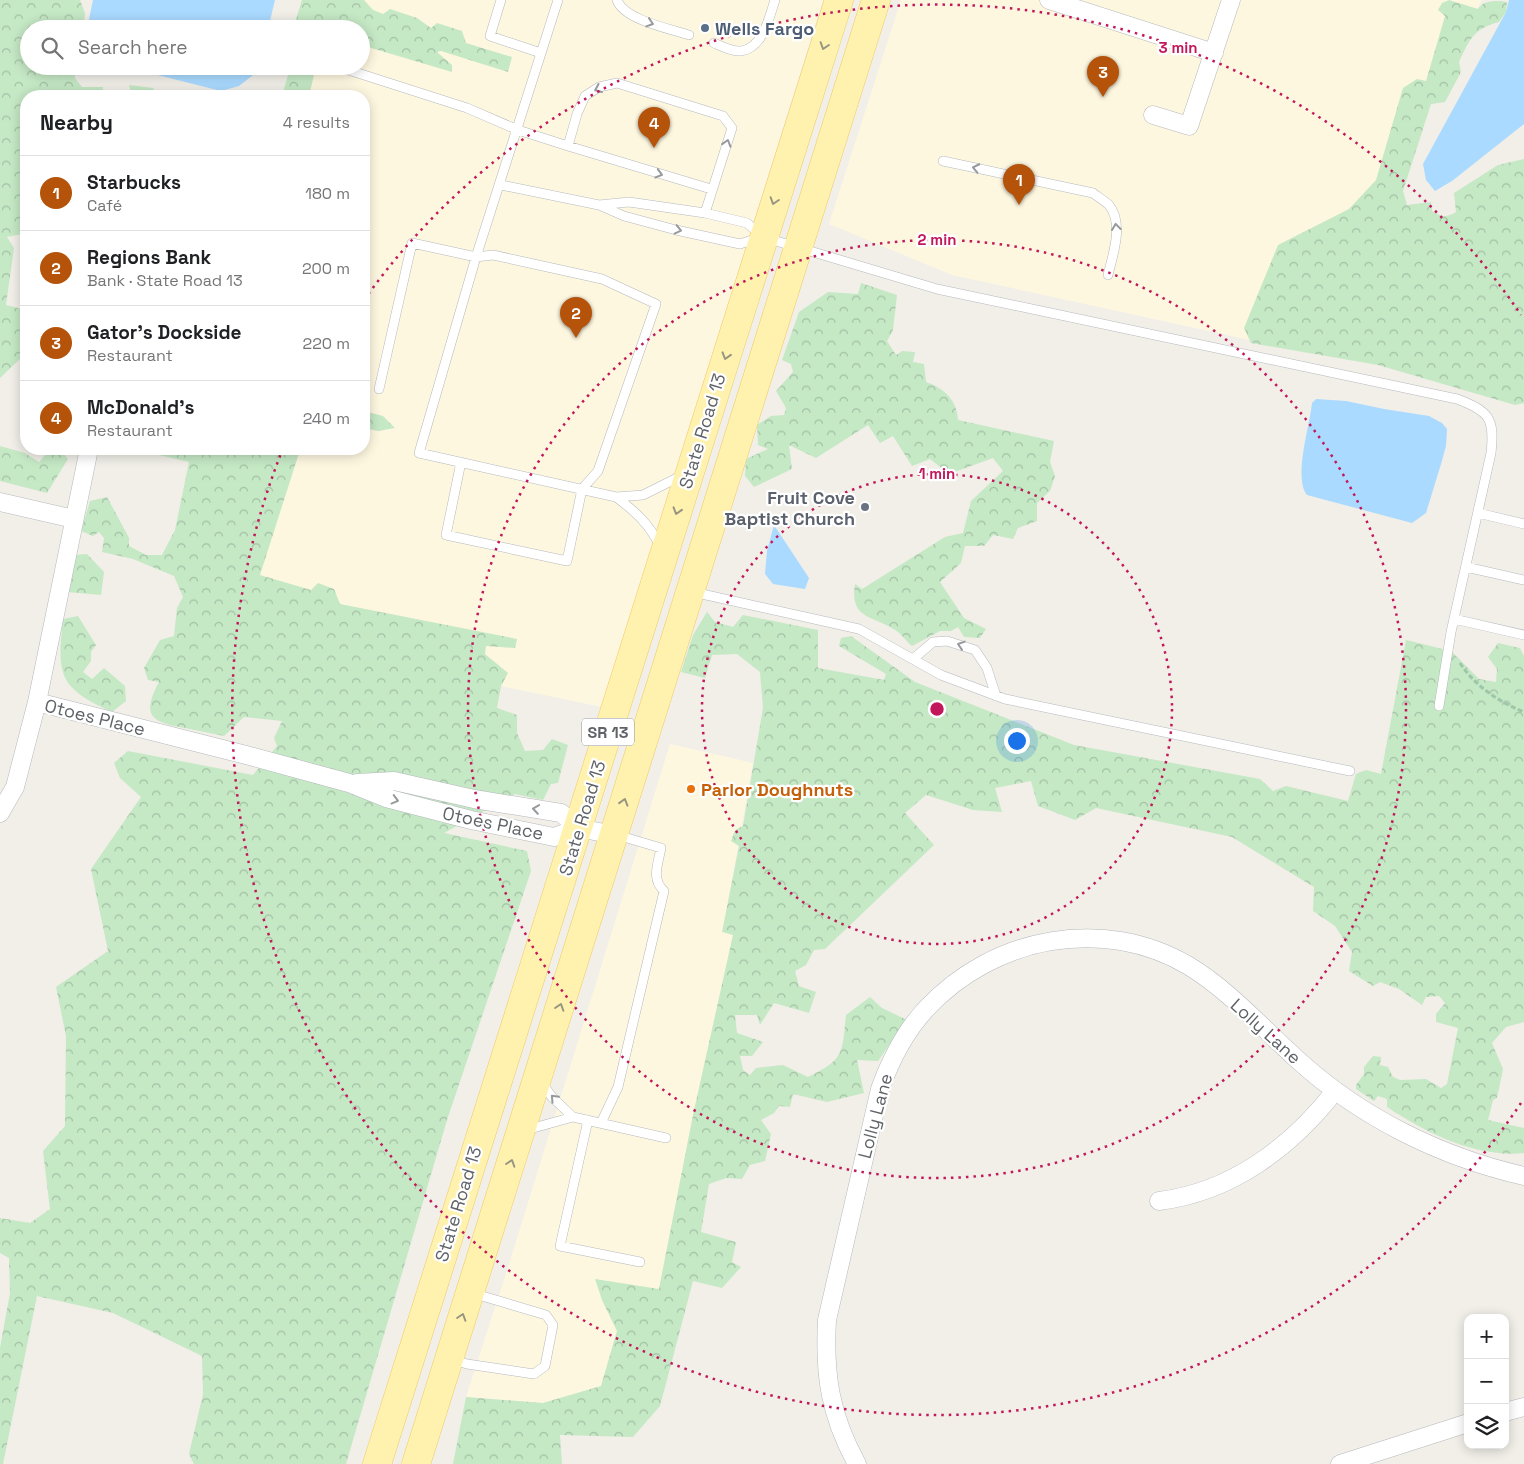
<!DOCTYPE html>
<meta charset="utf-8">
<style>
body{margin:0;font-family:"Space Grotesk",sans-serif;background:#f6f6f6;color:#202124}
.controls{position:absolute;right:15px;bottom:15px;display:grid;overflow:hidden;border-radius:10px;box-shadow:0 2px 12px #0003}
.controls button{width:45px;height:45px;display:grid;place-items:center;padding:0;border:0;border-bottom:1px solid #e0e0e0;background:#fff;color:#202124;font:25px sans-serif}
.you{position:absolute;left:1016px;top:740px;width:18px;height:18px;margin:-12px;border:4px solid #fff;border-radius:50%;background:#1a73e8;box-shadow:0 0 0 8px #1a73e833}
.badge{display:grid;place-items:center;width:32px;height:32px;border-radius:50%;background:#b45309;color:#fff;font-size:16px;font-weight:700}
.pin{position:absolute;translate:-50% -41px;filter:drop-shadow(0 1px 2px #0008)}
.pin::after{content:'';position:absolute;top:26px;width:18px;height:15px;background:inherit;clip-path:polygon(0 0,100% 0,50% 100%)}
.list{margin:0;padding:0;list-style:none}
h2{display:flex;justify-content:space-between;align-items:center;height:65px;margin:0;padding:0 20px;font-size:21px}
h2 small{font-size:16px;font-weight:400;color:#757577}
.list li{display:grid;grid-template-columns:32px 1fr auto;gap:15px;align-items:center;box-sizing:border-box;height:75px;padding:0 20px;border-top:1px solid #e0e0e0}
.list b{display:block;font-size:19px;white-space:nowrap}
.list p{margin:0;font-size:16px;white-space:nowrap;color:#757577}
.list em{font-size:16px;font-style:normal;color:#757577}
.icon{flex:none;width:28px;height:28px;fill:none;stroke:currentColor;stroke-width:2;stroke-linecap:round;stroke-linejoin:round}
.map{position:relative;flex:none;width:1524px;height:1464px;overflow:hidden}
.search{position:absolute;background:#fff;box-shadow:0 2px 12px #0003;left:20px;top:20px;width:350px;height:55px;display:flex;align-items:center;gap:12px;box-sizing:border-box;padding:0 18px;border-radius:28px;color:#757577;font-size:19px}
.panel{position:absolute;background:#fff;box-shadow:0 2px 12px #0003;left:20px;top:90px;width:350px;height:365px;border-radius:20px}
.map>svg:first-child{display:block}
</style>
<div class="map">
<svg width="1524" height="1464" viewBox="0 0 1524 1464">
<defs>
<pattern id="forest-crowns" width="20" height="18" patternUnits="userSpaceOnUse" patternTransform="scale(1.25)"><rect width="20" height="18" fill="#c5e8c5"/><path d="M2 6a3 3 0 1 1 6 0M12 15a3 3 0 1 1 6 0" fill="none" stroke="#a3c0a4"/></pattern>
</defs>
<rect width="100%" height="100%" fill="#f1efe8"/>
<path fill="#fef7e0" d="M316,0H823L602,707L278,640L201,581L227,449H364V96H297L303,66H361V29Z
M901,0H1482L1301,351L952,275L829,224Z
M670,744L753,763L723,931L733,934L693,1115L659,1289L602,1300L617,1331L601,1386L543,1403L466,1397L510,1261Z"/>
<path fill="url(#forest-crowns)" d="M0,0H80L85,13L84,22L68,29H29V66H75V78L82,87H103L102,96H26V241L22,234L7,237L14,248L6,305L26,310V373L23,372L20,359L0,378Z
M302,0H364L373,10L383,14L390,9L417,18L431,28L437,23L462,31L466,43L512,57L508,72L441,51L437,52L452,65V72L361,45V29H293Z
M1449,0L1478,9C1483,0 1497,0 1507,2L1506,12L1499,22C1473,29 1470,39 1459,62L1461,72L1445,102L1431,104L1403,191L1407,205L1431,202L1432,211C1441,217 1447,218 1456,212L1454,193L1498,165L1524,159V403L1515,405L1378,365L1251,343L1244,328L1278,245L1349,209L1376,180L1403,88L1417,79L1426,81L1445,16L1438,10L1442,3Z
M285,66H316L309,96H282L288,75L284,70Z
M129,85L153,88L158,96H132Z
M861,283L897,295L893,330L887,341L896,355L902,351L915,352L913,362L924,364L926,382C944,388 957,400 958,420L1054,441L1050,462L1055,476L1050,491L1037,503V521L1018,528L1013,539L993,535L984,546H965L961,563L940,582L964,618L986,629L980,638L964,637L958,627L951,631H940L912,646C907,642 903,636 898,632C875,615 849,621 855,584L862,589L945,537L963,533L971,501L1003,471L993,458L949,474L930,459L912,466L893,436L880,443L868,425L816,458L789,445L792,469L754,487L745,476L746,459L768,449L758,445L757,425L771,416L784,415L786,408L776,391L793,372L791,364L782,360L799,312L828,292L858,294Z
M364,411L383,416L395,428L378,431L364,428Z
M0,446L25,453L39,462L47,453L60,449L68,459L47,493L0,481Z
M141,449H319L300,450L260,575L311,590L318,583L334,589L340,604L517,639L515,648L486,646L485,654L508,673L501,686L497,708L517,715V733L525,751L543,750L552,739L568,745L558,783L551,784L543,800L515,794L444,833L527,851L531,871L447,1120L346,1464H194L189,1454L203,1394L202,1356L113,1313L37,1296L3,1464H0V1348L10,1293L9,1258L0,1253V1218L30,1223L50,1209L43,1151L65,1126L66,1036L56,987L108,951L91,869L141,797L120,778L114,763L128,751L253,775L277,746L274,738L282,721L244,717L224,736C211,733 198,731 185,728C151,722 141,716 159,682L148,680L144,668L160,640L174,636L177,608L183,597L174,576L133,559L102,552L104,538L99,532L93,536L81,531L90,501L107,497L129,538V546L146,555H162L175,530L189,462L142,451Z
M87,554L104,572L101,595L68,592L74,555Z
M707,612L715,622L733,627L743,615L818,630V668L884,680L886,674L839,646L841,638L851,636L915,682L1074,745L1260,779L1273,791L1286,786L1348,801L1356,774L1366,770L1381,774L1406,640L1451,651L1479,679L1496,682L1497,669L1488,657L1498,643L1520,648L1524,656V1022L1506,1027L1492,1043L1503,1069L1497,1098L1493,1100L1488,1120L1524,1128V1153C1476,1158 1426,1133 1387,1107V1099L1378,1096L1374,1101L1356,1089V1085L1364,1074V1067L1373,1056L1381,1057L1380,1065L1388,1067L1393,1077L1400,1080L1426,1079L1441,1088L1447,1084L1458,1028L1436,1022V1014L1445,1003L1439,996L1426,997L1422,1005L1399,989L1380,982L1373,986L1349,971L1352,952L1335,926L1313,911L1314,887L1232,837L1096,808L1075,820L1038,806L1031,781L995,788L1002,812L973,810L926,795L905,813L934,845L825,949L814,950L806,965L795,971L799,986L816,992L809,1013L774,1003L760,1025L757,1015H735L737,1033L763,1042L752,1056H740L743,1070L750,1075L756,1068L783,1065L808,1077C845,1059 842,1053 846,1015L870,997L882,1008L907,1020L878,1061L857,1060L864,1093L827,1102L793,1094L790,1107L779,1106L774,1113L761,1120L771,1134L765,1161L750,1165L742,1179L726,1178L709,1184L701,1232L736,1242L732,1262L741,1267L722,1288L693,1281L660,1406L633,1437L560,1435L562,1464H453L466,1397L543,1403L601,1386L617,1331L602,1300L595,1279L659,1289L693,1115L733,935L722,932L739,846L731,841L735,830L743,826L763,708L760,672L737,654L712,655L705,678L681,672L693,635Z
M78,616L96,645L91,652V661L83,672L92,679L104,668L125,686L126,701L112,712C58,688 57,675 63,619Z"/>
<path fill="#aadaff" d="M93,0H275L268,29H87Z
M1509,0H1524V124L1452,181L1435,191L1426,180L1423,164L1506,12Z
M122,66H258L257,72L239,86L221,91Z
M1316,399L1346,401L1384,409L1429,416L1442,423L1447,429L1446,446L1441,464L1426,513L1412,523L1307,495C1293,478 1310,425 1312,403Z
M774,525L809,578L805,589L773,584L765,574L767,551Z"/>
<g fill="none" stroke-linecap="round" stroke-linejoin="round">
<g stroke="#b5b8bc" stroke-width="10">
<path id="lane" d="M501,0L490,36L541,53
M558,0L476,257L419,453L616,497L643,495L683,475
M617,0C624,20 671,29 689,35
M714,43C721,46 733,52 741,51C763,48 769,18 775,0
M336,66L467,108L518,130L568,146
M943,161L1093,193C1098,197 1105,201 1109,205C1124,224 1113,254 1108,275
M501,185L599,205L624,216L676,230L740,244L758,238
M599,205L629,202L705,213L747,223L763,237L937,289L1457,399C1489,411 1495,418 1491,453L1451,632L1439,706
M705,213L732,128L723,116L617,83L599,87L585,96L577,114L568,146L711,189
M379,389L412,243L476,257L493,255L602,279L656,304L598,471L582,489L567,561L446,535L461,462
M616,497C636,512 649,524 660,546
M1478,513L1524,524
M1466,567L1524,580
M693,592L859,629L941,675L1005,699L1350,771
M1454,619L1524,635
M913,659L933,642L947,641L975,650L987,668L996,696
M541,1082L552,1097L573,1117
M588,1120L560,1246L640,1262
M601,1123L618,1087L664,891C651,879 658,864 661,848L617,835
M526,1130L573,1117L666,1138
M451,1359L467,1364L534,1374L545,1366L553,1325L546,1315L472,1293"/>
</g>
<g stroke="#b5b8bc" stroke-width="19">
<path id="street" d="M1049,0L1214,53
M1153,115L1189,126L1231,0
M0,502L74,519
M37,702L246,755L349,783L386,798L471,820L554,837L579,828
M357,783L394,781L474,799L561,813L579,828L614,835
M0,813L15,787L37,702L89,449
M1159,1201C1232,1192 1291,1147 1335,1091
M1505,1412L1524,1407
M857,1464C830,1415 824,1375 827,1320L880,1089C891,1059 905,1031 927,1008C993,937 1104,915 1189,966C1230,991 1263,1029 1299,1061C1362,1118 1441,1157 1524,1176
M1340,1464L1468,1423"/>
</g>
<g stroke="#f2c960" stroke-width="29">
<path id="primary" d="M377,1464L839,0
M416,1464L876,0"/>
</g>
<path stroke="#9cc7a9" stroke-width="3" stroke-dasharray="5 2.5" stroke-linecap="butt" d="M1460,663C1475,686 1499,702 1524,712"/>
<use href="#lane" stroke="#fff" stroke-width="9"/>
<use href="#street" stroke="#fff" stroke-width="18"/>
<use href="#primary" stroke="#fff2af" stroke-width="28"/>
</g>
<defs><path id="oneway-chevron" d="M-2-3.5L2.5 0L-2 3.5" fill="none" stroke-width="1.6" stroke-linecap="round" stroke-linejoin="round" transform="scale(1.25)"/></defs>
<g stroke="#979a9d">
<use href="#oneway-chevron" transform="translate(650 23) rotate(18)"/>
<use href="#oneway-chevron" transform="translate(598 89) rotate(156)"/>
<use href="#oneway-chevron" transform="translate(727 143) rotate(-73)"/>
<use href="#oneway-chevron" transform="translate(976 168) rotate(-168)"/>
<use href="#oneway-chevron" transform="translate(659 174) rotate(16)"/>
<use href="#oneway-chevron" transform="translate(1116 227) rotate(-97)"/>
<use href="#oneway-chevron" transform="translate(678 230) rotate(13)"/>
<use href="#oneway-chevron" transform="translate(961 645) rotate(-162)"/>
<use href="#oneway-chevron" transform="translate(395 800) rotate(15)"/>
<use href="#oneway-chevron" transform="translate(536 809) rotate(-171)"/>
<use href="#oneway-chevron" transform="translate(554 1098) rotate(-133)"/>
</g>
<g stroke="#979581">
<use href="#oneway-chevron" transform="translate(824 46) rotate(108)"/>
<use href="#oneway-chevron" transform="translate(774 201) rotate(108)"/>
<use href="#oneway-chevron" transform="translate(726 356) rotate(107)"/>
<use href="#oneway-chevron" transform="translate(677 511) rotate(107)"/>
<use href="#oneway-chevron" transform="translate(624 802) rotate(-73)"/>
<use href="#oneway-chevron" transform="translate(560 1007) rotate(-72)"/>
<use href="#oneway-chevron" transform="translate(511 1163) rotate(-72)"/>
<use href="#oneway-chevron" transform="translate(462 1317) rotate(-72)"/>
</g>
<g fill="none" stroke="#c2185b" stroke-width="2.5" stroke-dasharray="2.5 5">
<circle cx="937" cy="709" r="235"/>
<circle cx="937" cy="709" r="469"/>
<path d="M1521 1103A704 704 0 0 1 282 451M364 300A704 704 0 0 1 1521 315"/>
</g>
<circle fill="#5c6f8a" stroke="#fff" stroke-width="2" cx="705" cy="28" r="5"/>
<circle fill="#6b7280" stroke="#fff" stroke-width="2" cx="865" cy="507" r="5"/>
<circle fill="#e8710a" stroke="#fff" stroke-width="2" cx="691" cy="789" r="5"/>
<g text-anchor="middle" dominant-baseline="central" stroke-width="4.5" stroke-linejoin="round" paint-order="stroke">
<rect fill="#fff" stroke="#8f9295" stroke-width="1" x="582" y="718.5" width="52" height="27" rx="4"/>
<g font-size="16" font-weight="bold" fill="#5f6368">
<text x="608" y="732">SR 13</text>
</g>
<g font-size="18" font-weight="bold" fill="#4e5e75" stroke="#fff" text-anchor="start">
<text x="715" y="28">Wells Fargo</text>
</g>
<g font-size="18" fill="#5f6368" stroke="#fff">
<text transform="translate(702 431) rotate(-73)">State Road 13</text>
<text transform="translate(95 717) rotate(14)">Otoes Place</text>
<text transform="translate(582 818) rotate(-73)">State Road 13</text>
<text transform="translate(493 823) rotate(12)">Otoes Place</text>
<text transform="translate(1266 1031) rotate(42)">Lolly Lane</text>
<text transform="translate(875 1116) rotate(-75)">Lolly Lane</text>
<text transform="translate(458 1204) rotate(-73)">State Road 13</text>
</g>
<g font-size="18" font-weight="bold" fill="#5b616d" stroke="#fff" text-anchor="end">
<text x="855" y="497">Fruit Cove<tspan x="855" dy="21">Baptist Church</tspan></text>
</g>
<g font-size="18" font-weight="bold" fill="#c56008" stroke="#fff" text-anchor="start">
<text x="701" y="789">Parlor Doughnuts</text>
</g>
</g>
<circle cx="937" cy="709" r="8" fill="#c2185b" stroke="#fff" stroke-width="2.5"/>
<g font-size="15" text-anchor="middle" font-weight="bold" fill="#c2185b" stroke="#fff" stroke-width="4.5" stroke-linejoin="round" paint-order="stroke">
<text x="1178" y="53">3 min</text>
<text x="937" y="245">2 min</text>
<text x="937" y="479">1 min</text>
</g>
</svg>
<div class="controls">
<button>+</button>
<button>−</button>
<button><svg class="icon" aria-label="layers" viewBox="0 0 24 24"><path d="M12 4l9 5-9 5-9-5zM3 14l9 5 9-5"/></svg></button>
</div>
<div class="you"></div>
<div class="pin badge" style="left:1019px;top:205px">1</div>
<div class="pin badge" style="left:576px;top:338px">2</div>
<div class="pin badge" style="left:1103px;top:97px">3</div>
<div class="pin badge" style="left:654px;top:148px">4</div>
<div class="search"><svg class="icon" aria-label="search" viewBox="0 0 24 24"><circle cx="10" cy="10" r="6"/><path d="M15 15l6 6"/></svg>Search here</div>
<section class="panel">
<h2>Nearby<small>4 results</small></h2>
<ul class="list">
<li><span class="badge">1</span><div><b>Starbucks</b><p>Café</p></div><em>180 m</em></li>
<li><span class="badge">2</span><div><b>Regions Bank</b><p>Bank · State Road 13</p></div><em>200 m</em></li>
<li><span class="badge">3</span><div><b>Gator's Dockside</b><p>Restaurant</p></div><em>220 m</em></li>
<li><span class="badge">4</span><div><b>McDonald's</b><p>Restaurant</p></div><em>240 m</em></li>
</ul>
</section>
</div>
